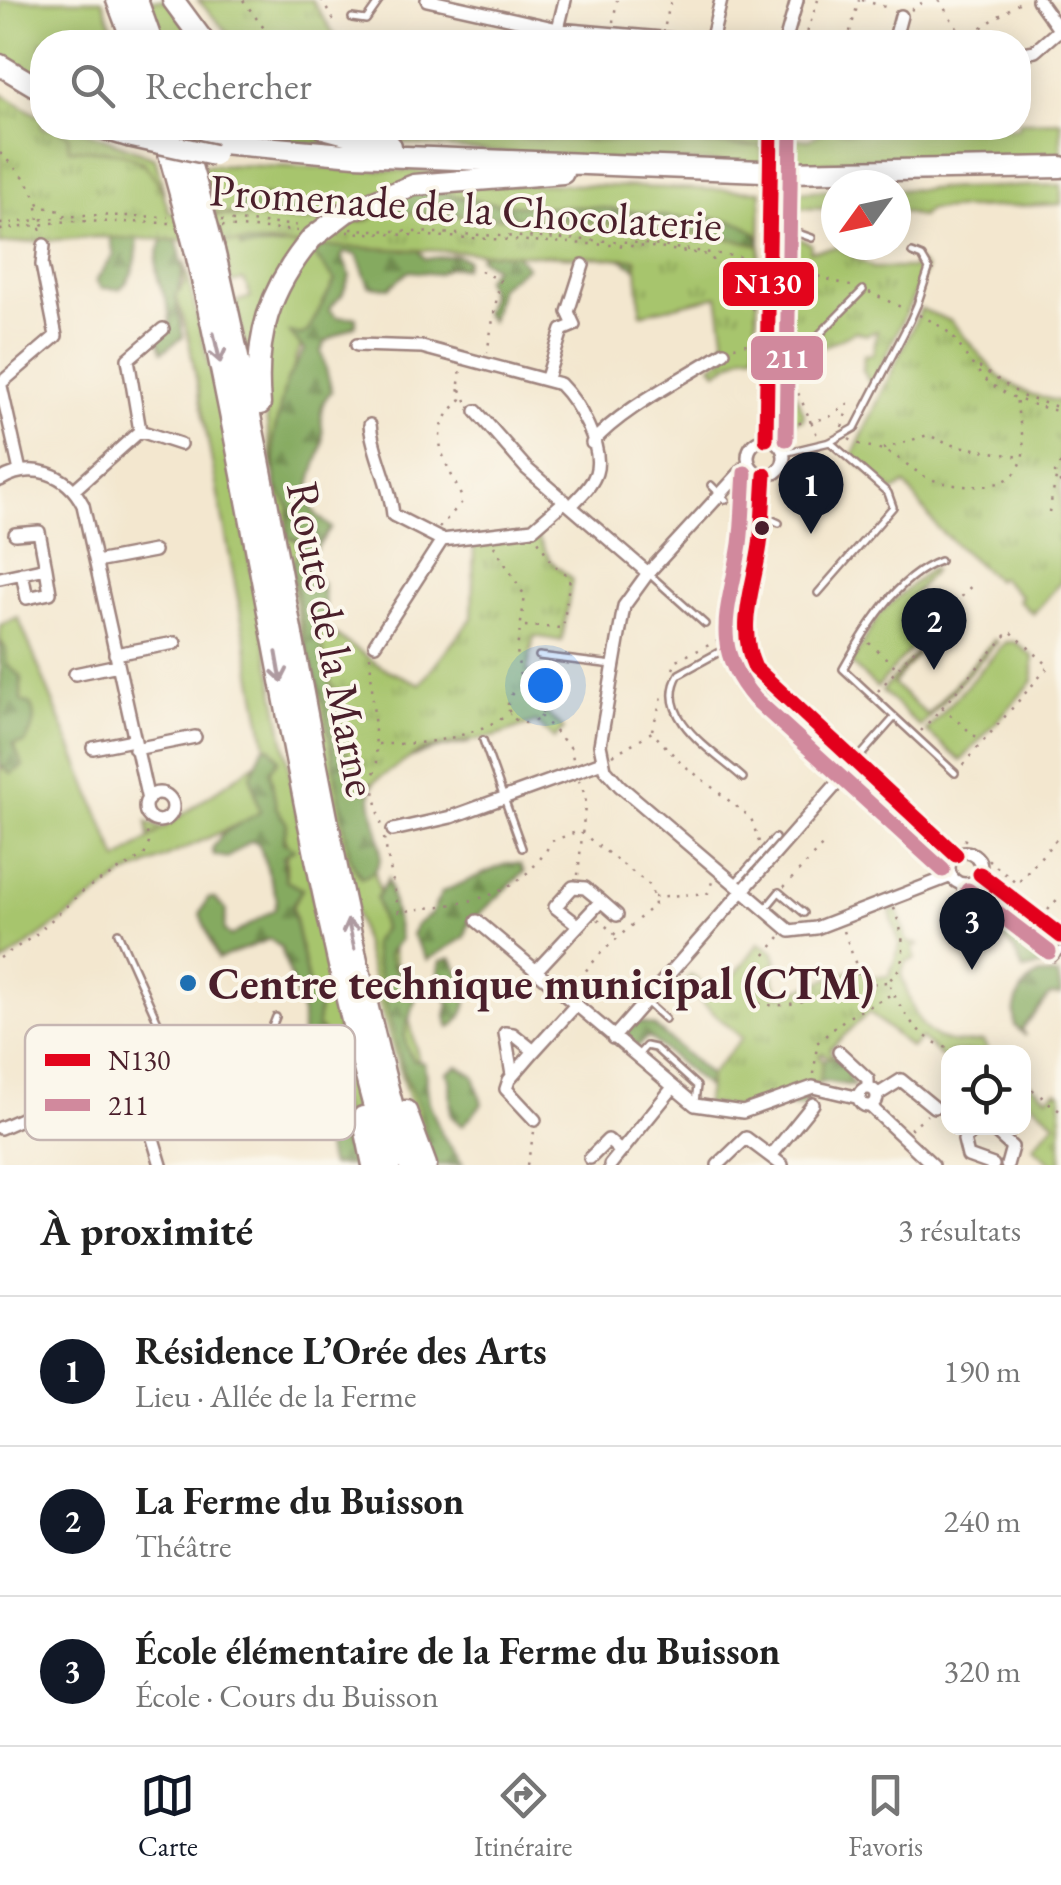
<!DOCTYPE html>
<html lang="fr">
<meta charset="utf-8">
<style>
body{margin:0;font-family:"EB Garamond",serif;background:#f6f6f6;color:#222}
.controls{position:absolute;right:30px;bottom:30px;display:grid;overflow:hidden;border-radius:20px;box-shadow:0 5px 25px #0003}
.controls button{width:90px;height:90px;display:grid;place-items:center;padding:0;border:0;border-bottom:2px solid #e0e0e0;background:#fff;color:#222;font:50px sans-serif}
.compass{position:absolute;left:821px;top:170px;width:90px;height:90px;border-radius:50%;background:#fff;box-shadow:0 5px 25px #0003;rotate:237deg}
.you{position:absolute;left:545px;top:685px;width:35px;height:35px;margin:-25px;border:8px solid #fff;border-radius:50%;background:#1a73e8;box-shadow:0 0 0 15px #1a73e833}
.badge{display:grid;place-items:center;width:65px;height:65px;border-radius:50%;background:#111827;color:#fff;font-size:32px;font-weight:700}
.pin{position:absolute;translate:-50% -82px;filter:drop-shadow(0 2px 5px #0008)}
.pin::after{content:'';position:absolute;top:52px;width:35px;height:30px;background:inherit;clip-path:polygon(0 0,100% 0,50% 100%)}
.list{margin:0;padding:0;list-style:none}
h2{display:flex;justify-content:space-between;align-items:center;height:130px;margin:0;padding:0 40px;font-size:42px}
h2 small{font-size:32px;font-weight:400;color:#767676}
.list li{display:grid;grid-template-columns:65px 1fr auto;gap:30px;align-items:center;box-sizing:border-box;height:150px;padding:0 40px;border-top:2px solid #e0e0e0}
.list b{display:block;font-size:38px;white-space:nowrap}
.list p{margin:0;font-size:32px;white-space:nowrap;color:#767676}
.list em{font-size:32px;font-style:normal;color:#767676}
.icon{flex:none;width:55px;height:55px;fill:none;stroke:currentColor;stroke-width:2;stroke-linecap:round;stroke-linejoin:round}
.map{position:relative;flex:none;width:1061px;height:1165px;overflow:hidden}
.search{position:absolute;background:#fff;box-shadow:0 5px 25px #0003;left:30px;right:30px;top:30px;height:110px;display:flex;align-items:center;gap:25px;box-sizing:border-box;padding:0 35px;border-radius:40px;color:#767676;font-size:38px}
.sheet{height:580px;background:#fff}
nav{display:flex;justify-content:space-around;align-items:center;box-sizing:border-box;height:140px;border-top:2px solid #e0e0e0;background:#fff;font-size:28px;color:#767676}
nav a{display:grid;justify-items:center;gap:5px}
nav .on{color:#111827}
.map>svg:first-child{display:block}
</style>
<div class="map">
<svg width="1061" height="1165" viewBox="0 0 1061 1165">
<defs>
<pattern id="forest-firs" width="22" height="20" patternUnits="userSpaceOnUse" patternTransform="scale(2.5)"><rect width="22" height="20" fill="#85aa60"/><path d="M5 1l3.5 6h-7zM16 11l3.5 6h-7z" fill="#6f8a4f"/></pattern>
<pattern id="park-tufts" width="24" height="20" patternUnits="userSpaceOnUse" patternTransform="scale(2.5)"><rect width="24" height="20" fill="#a7c56d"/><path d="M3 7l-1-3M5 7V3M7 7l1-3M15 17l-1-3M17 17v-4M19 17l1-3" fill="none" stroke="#8a9f5a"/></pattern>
</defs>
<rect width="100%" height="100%" fill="#fbf7ec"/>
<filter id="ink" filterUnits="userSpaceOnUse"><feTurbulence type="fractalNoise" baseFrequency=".01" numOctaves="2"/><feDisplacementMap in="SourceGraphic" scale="20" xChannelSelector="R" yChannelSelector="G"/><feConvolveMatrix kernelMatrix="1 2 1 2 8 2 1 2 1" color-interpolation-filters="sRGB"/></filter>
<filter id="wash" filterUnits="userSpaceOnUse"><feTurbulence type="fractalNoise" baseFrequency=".0048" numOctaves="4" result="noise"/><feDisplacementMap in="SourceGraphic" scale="40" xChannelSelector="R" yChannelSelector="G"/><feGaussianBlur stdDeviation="2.25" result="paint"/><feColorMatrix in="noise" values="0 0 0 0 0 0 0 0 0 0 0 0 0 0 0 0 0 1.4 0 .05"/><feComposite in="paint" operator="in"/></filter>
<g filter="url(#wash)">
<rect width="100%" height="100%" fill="#f3e7cf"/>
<path fill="#a7c56d" stroke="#78724c" stroke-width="2.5" d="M0,0H102L118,42H42V82L0,57Z
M147,0H168L199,42H162Z
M1061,121V159L786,164V131L790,138L809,140L829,128L849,132L1018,128L1019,122Z
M57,128H77L155,158L164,193L143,162L69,149Z
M190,128H312L386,150L209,134Z
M359,128L402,134L762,146V163L580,160L415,144L389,140Z
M234,165L449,172L326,218L215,213L201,166Z
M549,184L761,191L760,245L369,220L345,223L459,185Z
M1061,185V204L928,210L921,217L896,210V190Z
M836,190V209L795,208L784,218L786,192Z
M221,242L299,244L254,386L235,302L251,297L244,280L231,283Z
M314,245H337L339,273L296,357L285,415L295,528L427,1096L432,1165C357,965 317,746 284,536C275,479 252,370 272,317C281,292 301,267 314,245Z
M184,261L228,444L364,1165H355L346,1145L338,1139L339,1122L325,1081L333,1073L321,1059L324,1033L317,1026L292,906L302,889L286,881V844L276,807L124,876L0,965L4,942L0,931V625L18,617L118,860L160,831L149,837L147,822L162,829L267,755L270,769L279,760L266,747L188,336L176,296L184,284Z
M781,363L804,413L803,419L780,424Z
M931,568L934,570L909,600L933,622L877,688L851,664L880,613Z
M936,630L893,684L927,715L994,640L997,642L920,727L882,691Z
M1006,642H1016L1033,657V681L961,761L926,731Z"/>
<path fill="url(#forest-firs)" stroke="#686446" stroke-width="2.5" d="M441,192C489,208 536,206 587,207C619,208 649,215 679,218C703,220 733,214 754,232C761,238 760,244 760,253L644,273L621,259L371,222L364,215L397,195Z
M251,196L283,197L309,204L311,212L297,240L283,246L241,248L233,223L243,201Z
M137,223C139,244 138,277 119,289L101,288L96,280L114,255L109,234Z
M164,237L175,238C184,260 185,278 176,296L183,337L162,352L158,339L169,330C175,294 142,281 164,237Z
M324,242L416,247L425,259L456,255L467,260L464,268L450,267L437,274L409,271L389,288L369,286L357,255L345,252L342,256L350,276L342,295L329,309L337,317H356V325L325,342L321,351L332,391C311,410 328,428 321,450C316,468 303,491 314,511C318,518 326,522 331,528L305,564L323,584L326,618L320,629L468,743C443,747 381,759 372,787C364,812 403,866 361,878L350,859L325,710L306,646L292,565L304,542L287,537L289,507L276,484L273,438L286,382L304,350L289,332L301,335L308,331L335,280L314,255Z
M483,252L516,254L527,267L499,287L491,321L484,314L490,295L485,279L494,267L479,258Z
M0,641L6,649L7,664L21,677V701L29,703C38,715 33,732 24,743L13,744L23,766L11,774L0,765Z
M263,747H270L279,759L270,771L276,807L287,824L283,842L294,849L283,857L286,881L302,889L292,906L308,984L319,1006L317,1026L327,1037L319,1048L324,1065L334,1071L326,1080L328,1094L340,1102L343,1117L336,1132L355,1165H330L328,1159L317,1095L302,1048V1014L281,948L270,939L218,959L200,914L208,898H214L226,910L224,931L231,936L275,909L277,899L259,844L251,841L227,858L214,855L212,849L222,834L260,812L251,776Z
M508,863L520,864L524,872L468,925L465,937L427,960L412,935L416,925L431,914L442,892Z
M388,879L400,939L388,954L394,968L416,992C416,1017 393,1030 413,1060L424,1063L429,1102L441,1133L463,1165H435C427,1146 425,1132 421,1113C418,1098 406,1085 403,1070C393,1029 380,986 372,943L383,929L376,898Z
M982,890L1003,902L1052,945L1044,966L1023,970L1014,950L994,927L960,915L959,906Z
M451,958C466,982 478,1008 450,1028L446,1016L449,1003C441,990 435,976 441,961Z
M1039,975H1058L1061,995H1050L1022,1029L1026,1036L1015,1026C1012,1006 1020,984 1039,975Z
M636,1021L654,1026L710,1075L707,1087L648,1036L637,1048L627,1044V1032Z
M833,1054L850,1070L848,1078L854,1086L822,1081L810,1084L804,1107L791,1106L787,1099L818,1057L823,1061Z
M458,1066L474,1076L482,1104L462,1126L451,1116L450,1079L446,1073Z"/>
<path fill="url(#park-tufts)" stroke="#78724c" stroke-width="2.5" d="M198,0H312L339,42H236Z
M0,93L42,118V128H57L68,135L69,149C124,150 153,152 169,212L345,223L369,220L380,212C506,219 635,218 760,245L755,353L745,354L717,372L712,365L726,356L720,346L725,342L718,296L641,314L636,259L97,237L0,244Z
M359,128H763L762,146L392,133Z
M789,234L811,244L810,251L837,247L873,268H913L916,260L926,269L872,386L863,371L864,355L873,354L877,331L866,335L856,331L788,364L783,310L784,235Z
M921,309L951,321L998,376L1029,394L1061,402V582L1033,614L1018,600L1021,596L1000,577L996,580L939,530L905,484L893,492L852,457Z
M537,536L551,561L572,580L562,641L534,636L527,673L553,678L547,714L564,729L554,739L536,722L497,736L422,750L357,793L316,621L383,668L420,684L472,618L474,543Z
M898,909L907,942L920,945L913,947L915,959L906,962L901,974C917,1023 924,1050 983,1041L989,1052H948V1063L921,1038L911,1048L869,1012L830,1049L832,1059L822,1053L819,1056L823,1061L819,1083L742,1108L705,1104L710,1075L742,1038L682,985L691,975L718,997L759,943L773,951L777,962L770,968L780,996L861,967L869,977L889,976L900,946L890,912Z
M1024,1079L1047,1097L1057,1091L1061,1094V1165H1053L1033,1147L1055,1122L1024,1096Z"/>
</g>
<g filter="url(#ink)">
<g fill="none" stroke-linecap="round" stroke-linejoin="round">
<g stroke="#9e837d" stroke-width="10">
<path id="lane" d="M352,18L366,20L380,0
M772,224L812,238
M912,253L922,257L929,269L917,305
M770,348L810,344L863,290
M784,453L830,442L855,428L910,321
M711,485L726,500
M764,516L779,523
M940,561C896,577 865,630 843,669L955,773
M648,573L705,624
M818,593L893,507L888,493L830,442
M539,656L613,665
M483,740L522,848
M856,761L894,718
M743,778C716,753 653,717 679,674L743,639
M735,883L775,838
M765,909L779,892L804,913
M118,933L183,1078
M1053,958L1061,950
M662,983L681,1001
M645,1001L665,1019
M638,1055L646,1046L655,1048L697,1086L695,1102
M143,1102L253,1045L270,1032L276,1017"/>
</g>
<g stroke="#9e837d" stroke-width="16">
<path id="street" d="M427,0L558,29L708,42
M1038,0L1061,32
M558,29L565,0
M711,42L721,0
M785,42L797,0
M894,42L901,16
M1018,54L1035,51L1058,31
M768,250L769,224
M357,345L422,347L560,384C578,402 604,447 596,473C592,486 580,496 571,506
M547,378L562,330L574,325L568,312L583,265
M0,382L20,471
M1,383L56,336L42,265L44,245
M476,411L527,469L648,573
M370,425C374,457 390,483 393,515L442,540
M140,431L180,444
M748 457a18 18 0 1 1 36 0a18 18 0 1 1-36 0Z
M766,439L768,282
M592,443C622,408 683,379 724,352
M749,463L648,573L624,606L600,745L605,769L620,786L790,931L816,928L951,876
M765,475C763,498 763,522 760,545C754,596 724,641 768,684L956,855
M0,480C32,461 67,473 83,505L148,800
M74,490L140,431L128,359L163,329
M15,534L39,532L46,568
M442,540L533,529L565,501
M96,562L154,551
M0,578L46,568L50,593L27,598L22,573
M375,644L442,540
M115,654L175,643
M75,674L118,665
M93,748L133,740
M135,749L195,737
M145 807a14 14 0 1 1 28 0a14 14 0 1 1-28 0Z
M393,830L451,817L602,762
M949 868a16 16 0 1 1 32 0a16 16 0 1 1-32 0Z
M980,874L1061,936
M601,901L617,915
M477,921L695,1105L743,1112L813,1087L860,1098
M535,972L601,901L585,888L573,887L555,907L578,925
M613,1038L856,762
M534,1051L575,1006
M839,1052L868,1079V1088
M512,1075L505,1033L513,1034L534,1051L509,1080L506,1089L535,1120
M859 1097a9 9 0 1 1 18 0a9 9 0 1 1-18 0Z
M877,1095L901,1080L934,1107
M870,1106L933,1165
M0,1128C36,1114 111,1069 142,1102L161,1165
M991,1128L1012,1147L1007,1165
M746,1138L782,1165
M771,1156L813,1104
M968,1156L964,1140L976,1128
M968,1156L993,1165
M590,1158L608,1140L619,1150
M610,1165L671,1090
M718,1165L746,1138"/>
</g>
<g stroke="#9e837d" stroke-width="25">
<path id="highway" d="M117,0L133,42
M137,0L152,42
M173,0L204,42
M0,65L42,90
M102,128L128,136
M162,128L181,197
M180,128L199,194
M324,128L391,146
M210,142L355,155L786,172L1061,167
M346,212L414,185L563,173
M214,250C286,554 322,865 409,1165
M196,253C265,556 304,866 390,1165
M260,404C254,338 269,289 312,238
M406,1111L426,1165
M363,1117L373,1165"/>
</g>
<path stroke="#9e837d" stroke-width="2.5" stroke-dasharray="2.5 8" stroke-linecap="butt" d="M243,0L274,42
M321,0L335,22
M862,0L892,9
M939,0L966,42
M911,10L926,0
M613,22L617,0
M665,25L671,0
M964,39L1023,0
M493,42L497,24
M804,42L818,0
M847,42L859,0
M639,128L767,132
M781,138L782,128
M0,153L26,179L40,206L64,212L68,221
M37,207L41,234
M221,220L303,226
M0,224L85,215L168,217
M222,226L299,231
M351,229L630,242L756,259
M0,230L68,221L174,223
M347,232L651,247L709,255L755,312
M778,264L857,288
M481,271L500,280L487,353
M869,292L907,310
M919,315C963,335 953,344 981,375C1002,397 1033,405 1061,412
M781,322L794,314L798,293L817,276
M734,347L755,342
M781,355L817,435
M979,367L1024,397L1061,408
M459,384L461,367
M778,427L828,418L852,401
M842,427L847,410
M849,439C862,447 872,446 885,451C900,457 911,469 924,476C947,488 1003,494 1018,469C1032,446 1014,417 1017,393
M883,449L928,435L948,444L1020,457
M1061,463L1055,473L1061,484
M1049,512L1056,478
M439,528L463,501C446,457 422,438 461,399L459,385L467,403
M494,546L525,596L517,649L521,688
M525,626L563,628L570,577L552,564L537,538
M869,643L897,668
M370,656L377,763L372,782L382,827
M673,669L677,660L724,638
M508 705a18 18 0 1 1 36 0a18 18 0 1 1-36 0Z
M878,691L973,584
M942,708L981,741
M540,716L571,748L573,759
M652,730L664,690
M921,731L1010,631L1049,666L959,769
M378,744C427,745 467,739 510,714
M613,755L652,732L680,762L751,818L760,845
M384,838L399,912C464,902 517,903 552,841L579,831L651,886L654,905L601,953L571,988
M964,839L1017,884L1061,834
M578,875L586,797L579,781
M784,887L824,844
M654,897L708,893L712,882
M894,908C902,932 912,963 888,981C900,1010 918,1040 951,1049C961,1052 972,1050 983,1052
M1048,910L1061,895
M598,919L618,937
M844,931L857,968L870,984L887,982
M780,937L748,975L747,993L756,1003C791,1012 831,993 859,973
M0,958L34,936L85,889L144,856L149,843L145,822L149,816
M814,1074L817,1043L845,1019L892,994
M1024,1083L1061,1112
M910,1129L927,1115
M527,1165L534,1132"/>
<use href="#lane" stroke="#fff" stroke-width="5"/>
<use href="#street" stroke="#fff" stroke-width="11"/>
<use href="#highway" stroke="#fff" stroke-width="20"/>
<g stroke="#9e837d" stroke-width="10" stroke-linecap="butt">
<path id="lane-bridge" d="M910,321L917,305"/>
</g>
<g stroke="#9e837d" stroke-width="16" stroke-linecap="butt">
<path id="street-bridge" d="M769,224L770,143
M768,282V250"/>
</g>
<g stroke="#9e837d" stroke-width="25" stroke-linecap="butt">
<path id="highway-bridge" d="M128,136L214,155
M199,194L214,250
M181,197L196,253
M312,238L346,212"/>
</g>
<use href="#lane-bridge" stroke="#fff" stroke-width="5"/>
<use href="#street-bridge" stroke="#fff" stroke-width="11"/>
<use href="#highway-bridge" stroke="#fff" stroke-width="20"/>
<g stroke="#fbf7ec" stroke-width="22">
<path id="bus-1" d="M766,439L771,128
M765,475C763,498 763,522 760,545C754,588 736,626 755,668L956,855
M980,874L1061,936"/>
</g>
<g stroke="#fbf7ec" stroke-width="22">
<path id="bus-2" d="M786,439L791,128
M745,473C743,497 743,521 740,544C731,606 707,644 755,699L943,870
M968,890L1049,952"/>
</g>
<use href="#bus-1" stroke="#e3051c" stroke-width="15"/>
<use href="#bus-2" stroke="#d1899d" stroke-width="15"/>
</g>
<defs><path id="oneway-shaft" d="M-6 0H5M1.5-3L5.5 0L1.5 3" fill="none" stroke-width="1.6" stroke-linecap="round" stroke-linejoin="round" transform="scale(2.5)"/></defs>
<g stroke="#ae9aa0">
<use href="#oneway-shaft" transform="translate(217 348) rotate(77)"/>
<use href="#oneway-shaft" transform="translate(279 667) rotate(80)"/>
<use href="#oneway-shaft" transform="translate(351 934) rotate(-103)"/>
</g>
</g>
<circle fill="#4a1f2b" stroke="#fbf7ec" stroke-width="4" cx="762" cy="528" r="9"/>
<circle fill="#1f6fb2" stroke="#fbf7ec" stroke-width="4" cx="188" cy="983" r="10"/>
<g text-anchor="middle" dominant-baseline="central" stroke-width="8" stroke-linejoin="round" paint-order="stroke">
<g font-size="45" fill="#4a1f2b" stroke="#fbf7ec">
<text transform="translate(466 207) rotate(4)">Promenade de la Chocolaterie</text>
<text transform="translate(333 639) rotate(79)">Route de la Marne</text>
</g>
<g font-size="45" font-weight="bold" fill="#4a1f2b" stroke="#fbf7ec" text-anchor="start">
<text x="208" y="983">Centre technique municipal (CTM)</text>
</g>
</g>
<rect x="25" y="1025" width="330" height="115" rx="15" fill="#fbf7ec" stroke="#c6b6b2" stroke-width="2.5"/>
<rect x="45" y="1054" width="45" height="12" fill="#e3051c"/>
<rect x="45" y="1099" width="45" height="12" fill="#d1899d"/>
<g font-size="28" fill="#4a1f2b">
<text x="108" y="1070">N130</text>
<text x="108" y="1115">211</text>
</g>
<g stroke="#fbf7ec" stroke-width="4">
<rect x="721" y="260" width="95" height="48" rx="10" fill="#e3051c"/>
<rect x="749" y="334" width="76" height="48" rx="10" fill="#d1899d"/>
</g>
<g font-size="28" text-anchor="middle" font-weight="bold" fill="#fff">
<text x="768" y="293">N130</text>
<text x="787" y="368">211</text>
</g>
</svg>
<div class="controls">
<button><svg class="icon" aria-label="locate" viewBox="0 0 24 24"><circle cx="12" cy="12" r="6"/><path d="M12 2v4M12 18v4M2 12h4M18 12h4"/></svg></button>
</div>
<svg class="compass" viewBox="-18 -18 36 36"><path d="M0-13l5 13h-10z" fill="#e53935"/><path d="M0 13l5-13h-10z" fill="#767676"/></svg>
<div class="you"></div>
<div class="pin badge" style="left:811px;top:534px">1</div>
<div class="pin badge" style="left:934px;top:670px">2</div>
<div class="pin badge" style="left:972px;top:970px">3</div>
<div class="search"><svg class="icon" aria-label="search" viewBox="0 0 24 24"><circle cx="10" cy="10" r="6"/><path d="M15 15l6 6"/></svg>Rechercher</div>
</div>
<section class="sheet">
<h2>À proximité<small>3 résultats</small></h2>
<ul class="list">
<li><span class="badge">1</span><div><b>Résidence L’Orée des Arts</b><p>Lieu · Allée de la Ferme</p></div><em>190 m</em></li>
<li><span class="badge">2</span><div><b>La Ferme du Buisson</b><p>Théâtre</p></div><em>240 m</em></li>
<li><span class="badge">3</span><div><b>École élémentaire de la Ferme du Buisson</b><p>École · Cours du Buisson</p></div><em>320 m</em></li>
</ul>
</section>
<nav>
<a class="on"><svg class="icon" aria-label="map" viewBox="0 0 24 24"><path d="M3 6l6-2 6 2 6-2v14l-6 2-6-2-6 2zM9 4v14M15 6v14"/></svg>Carte</a>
<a><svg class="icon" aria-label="directions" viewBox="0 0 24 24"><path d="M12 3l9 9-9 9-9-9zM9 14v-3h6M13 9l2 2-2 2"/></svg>Itinéraire</a>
<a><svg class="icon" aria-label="saved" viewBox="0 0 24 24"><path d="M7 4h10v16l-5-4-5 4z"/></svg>Favoris</a>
</nav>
